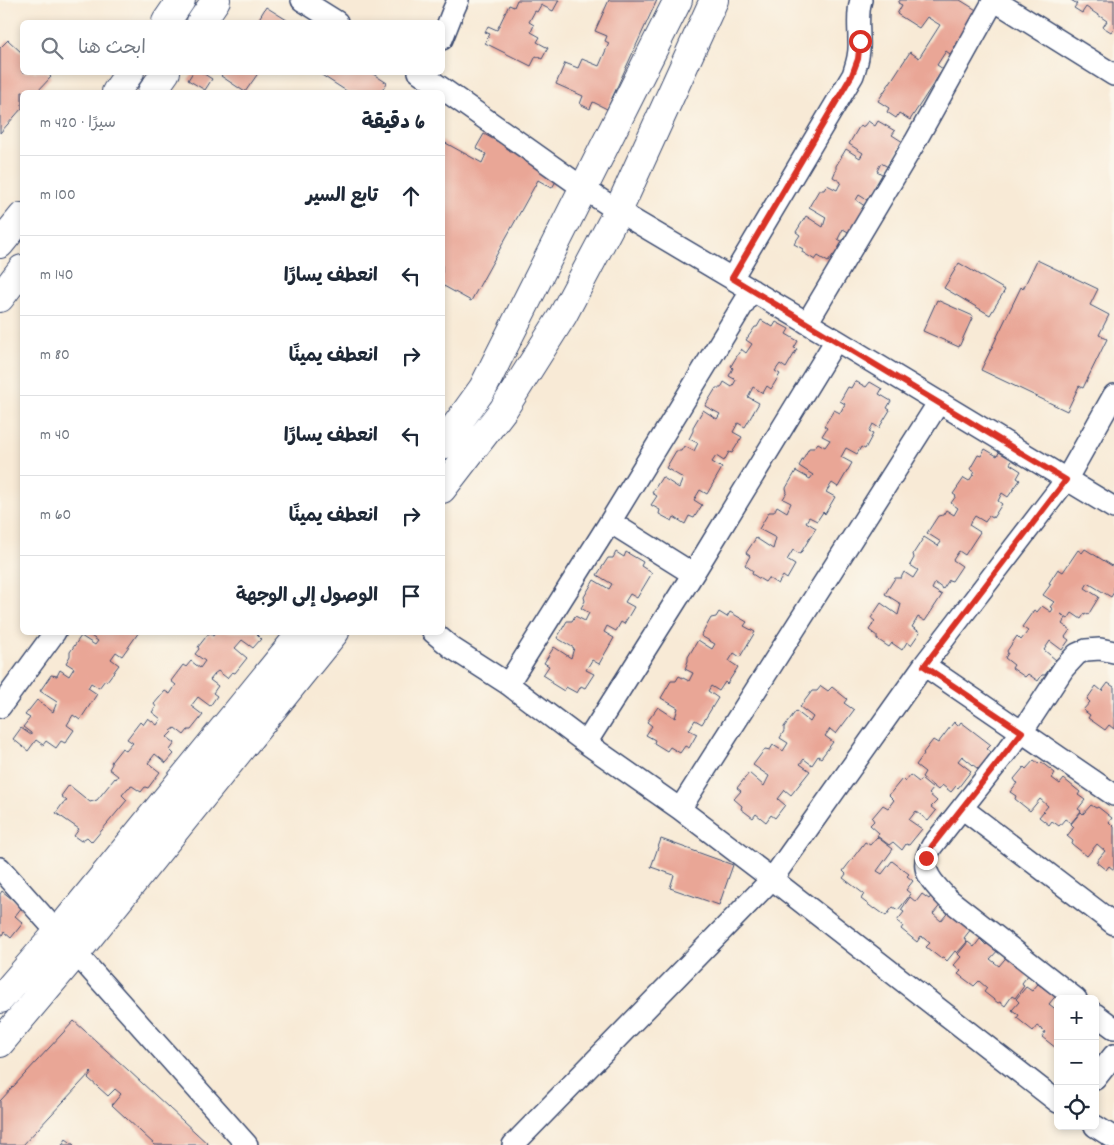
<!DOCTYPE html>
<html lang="ar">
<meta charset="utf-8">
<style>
body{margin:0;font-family:Dekko,"Playpen Sans Arabic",sans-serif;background:#f6f6f7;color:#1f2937;direction:rtl}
.controls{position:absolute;right:15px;bottom:15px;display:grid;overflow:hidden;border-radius:8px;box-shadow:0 2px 8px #0003}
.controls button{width:45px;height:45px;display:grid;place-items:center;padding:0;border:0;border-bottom:1px solid #e0e1e3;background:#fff;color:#1f2937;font:25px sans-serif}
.stop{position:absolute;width:15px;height:15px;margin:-11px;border:4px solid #d93025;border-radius:50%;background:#fff}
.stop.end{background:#d93025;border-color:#fff;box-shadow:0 1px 5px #0008}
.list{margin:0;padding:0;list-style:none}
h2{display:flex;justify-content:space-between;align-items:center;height:65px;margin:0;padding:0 20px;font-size:21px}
h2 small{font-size:16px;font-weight:400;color:#747a83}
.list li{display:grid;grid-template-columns:32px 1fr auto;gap:15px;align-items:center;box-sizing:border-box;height:80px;padding:0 20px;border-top:1px solid #e0e1e3}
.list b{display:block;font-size:19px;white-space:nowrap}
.list em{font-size:16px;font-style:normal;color:#747a83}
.icon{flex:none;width:28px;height:28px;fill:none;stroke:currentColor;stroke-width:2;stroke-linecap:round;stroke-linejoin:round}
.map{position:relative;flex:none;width:1114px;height:1145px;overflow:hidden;direction:ltr}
.search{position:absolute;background:#fff;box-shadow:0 2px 8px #0003;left:20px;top:20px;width:425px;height:55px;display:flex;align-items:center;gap:12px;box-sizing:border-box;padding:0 18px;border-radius:8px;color:#747a83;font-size:19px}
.panel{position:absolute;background:#fff;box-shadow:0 2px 8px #0003;left:20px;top:90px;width:425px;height:545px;border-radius:8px;direction:rtl}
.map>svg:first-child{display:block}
</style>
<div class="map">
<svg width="1114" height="1145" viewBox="0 0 1114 1145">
<rect width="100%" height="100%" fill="#fbf7ec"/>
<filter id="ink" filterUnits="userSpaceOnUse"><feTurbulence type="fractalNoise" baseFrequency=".02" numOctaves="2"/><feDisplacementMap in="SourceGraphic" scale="10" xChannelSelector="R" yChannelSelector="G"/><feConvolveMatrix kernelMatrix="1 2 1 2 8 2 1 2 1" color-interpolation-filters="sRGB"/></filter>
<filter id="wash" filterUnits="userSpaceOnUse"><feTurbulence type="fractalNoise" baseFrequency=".0096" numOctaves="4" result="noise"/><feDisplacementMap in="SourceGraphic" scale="20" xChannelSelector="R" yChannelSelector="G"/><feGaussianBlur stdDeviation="1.12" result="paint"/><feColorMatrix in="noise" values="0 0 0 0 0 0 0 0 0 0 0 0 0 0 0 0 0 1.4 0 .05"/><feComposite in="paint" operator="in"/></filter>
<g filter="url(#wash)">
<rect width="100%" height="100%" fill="#f8ead6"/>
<g id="blocks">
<path fill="#e9a696" d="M517,0H559L553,11L541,5L537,12L535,11L529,22L534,25L531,32L540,37L537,42L548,48L542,59L536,56L531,66L485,43L490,34L485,32L488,26L497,30L509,5L514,7Z
M609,0H657L607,109L593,102L590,109L580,104L583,96L556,84L565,63L578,68L582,59L599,66L609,43L605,41L607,36L595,31Z
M900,0H960L978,11L950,54L946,51L937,65L943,69L910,120L899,113L896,118L887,112L889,108L878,101L910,52L919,58L940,25L927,17L919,28L897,14L902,5L898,3Z
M1071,0H1114V28L1111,32L1103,27L1107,21L1086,7L1082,13L1074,8L1077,4Z
M266,7L290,22H257Z
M8,40L22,53V72H46L51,77L37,92H22V108L0,133V48Z
M193,72H201L212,79L205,90L188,80Z
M224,72H259L245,92L221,76Z
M317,72H370L387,83L381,92H348Z
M868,121L875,126L878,121L895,131L892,135L903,142L888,167L881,163L877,171L885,176L875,193L873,191L867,200L859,195L856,200L866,207L850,233L843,229L838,239L845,243L837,257L833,255L828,262L818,256L815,260L802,252L803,249L794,244L800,235L796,232L806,216L823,227L826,217L809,207L819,190H824L827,185L837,190L841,182L833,177L836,170V166L846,149L860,158L863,153L849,144L859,127L864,126Z
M484,134L559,176L552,188L538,180L471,301L442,285V141L482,163L486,154L476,148Z
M1037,260L1098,289L1090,305L1109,315L1099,335L1107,339L1083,388L1079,386L1067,411L981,370L1021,287L1023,289Z
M959,263L1005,290L990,315L944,288Z
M937,300L973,316L959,347L923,331Z
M761,320L773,327L776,322L789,329L786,334L798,341L794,348L797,349L786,368L780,364L775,371L780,374L771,389L767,386L763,393L753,387L748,397L759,403L745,427L738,423L733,432L742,437L732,453L729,452L724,461L716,456L712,462L722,468L707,494L700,490L694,500L702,505L694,518L689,516L685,524L674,517L672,521L659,514L660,510L651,505L657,496L652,493L662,477L679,488L683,478L666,468L676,451H681L684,446L694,451L698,443L689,439L693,431V427L703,410L717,419L720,414L705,406L716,388H721L724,382L732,387L736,380L729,376L733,368L731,366L741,349L746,353L752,344L746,340L755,327H757Z
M855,381L866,387L870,382L882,389L879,394L891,401L887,408L890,410L879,428L873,424L869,432L873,434L865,449L861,447L857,454L846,448L841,457L852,463L838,487L832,483L826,492L835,497L825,514L823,512L817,521L809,517L806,522L816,528L800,554L793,550L787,560L795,565L787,579L783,576L778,584L768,578L765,582L752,574L753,571L745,565L750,556L746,553L756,538L773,549L776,538L759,529L769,512H774L777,506L787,512L791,503L783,499L787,492L786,488L796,471L810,479L813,475L799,466L809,448H814L818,443L825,447L830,440L822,436L827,428L824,426L834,410L840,413L845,404L840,401L848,387L851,388Z
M985,449L997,456L1000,451L1013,459L1010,464L1021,471L1017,478L1020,480L1008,497L1002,493L998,501L1002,504L993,518L989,516L985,522L975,516L969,525L980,532L965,555L959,551L953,560L962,566L952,581L949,580L943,589L935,583L932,589L942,595L925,621L918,617L912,627L920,632L911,645L907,642L902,650L892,643L889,647L877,639V636L869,630L875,621L871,618L881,603L898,615L901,604L885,594L895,578H901L904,572L913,578L918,570L910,565L914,558L913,554L924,537L938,546L941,542L927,533L938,516L943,515L946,510L954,515L958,508L951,503L956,496L953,494L964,478L969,481L975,472L970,469L978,455L981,456Z
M1085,549L1114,567L1113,574H1114V592L1111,597L1088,583L1085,588L1099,597L1088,615L1085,613L1081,619L1072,613L1068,619L1061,614L1066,618L1062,624L1070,630L1065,637L1069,640L1062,650L1050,641L1044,650L1056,660L1045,675H1042L1038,681L1028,674L1025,677L1012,668L1014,665L1005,658L1008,653L1007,651L1017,636L1021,640L1028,631L1022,627L1034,610L1037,612L1042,606L1051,612L1053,609L1050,607L1054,602L1043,595L1051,584L1049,583L1058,569L1063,572L1078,550L1082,553Z
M616,552L624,557L626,552L643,562L641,566L652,573L637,598L630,594L625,602L634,607L624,624L621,622L616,631L607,626L604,632L614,638L599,664L592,660L586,670L594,674L585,688L581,686L577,693L566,687L564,691L551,683V680L543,675L549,666L544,663L554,647L571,658L574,648L557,638L567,621H572L575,616L585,621L589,613L581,608L585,601L584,597L594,580L609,589L612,584L597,575L608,558H613Z
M719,612L727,617L730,612L747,622L744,626L755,632L740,657L734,653L729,661L738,667L727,684L725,682L719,691L711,686L708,691L718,698L702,724L695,720L689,730L697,734L689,748L685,746L680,753L670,747L667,751L654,743L655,740L646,735L652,726L647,722L658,707L675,718L678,708L661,698L671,681H676L679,676L689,681L693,673L685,669L688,661V657L698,640L712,649L715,644L701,636L711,618L716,617Z
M85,632H139L122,656L116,652L111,659L119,665L107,681L105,680L99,688L91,683L88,688L97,694L80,720L73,715L67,725L74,730L65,743L61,741L56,748L46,741L43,745L36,740L28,751L13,739L21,728L31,735V733L23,727L30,718L25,715L37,700L53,712L57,702L40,691L51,675L57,676L60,670L69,676L74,668L66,663L70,656V652L81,636L95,645L98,641Z
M216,632H259L257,635L261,639L253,648L242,640L235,648L247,658L235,673L232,672L227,678L218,671L214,674H215L210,680L218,686L213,693L217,696L210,706L198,697L191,706L203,715L191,730H188L184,735L175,728L171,731L172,732L167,737L175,743L170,750L174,754L166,763L155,754L148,763L160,772L148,788L145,787L141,792L132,786L128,788L122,795L127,800L92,842L87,837L81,841L74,836L79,829L56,813L63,803L67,801L61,796L69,785L90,802L97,800L115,778L116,779L118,776L109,769L112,764L111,762L122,748L126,751L133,743L127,739L140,722L143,725L148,718L157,725L161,719L152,712L156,707L154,704L165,691L170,694L176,685L171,681L183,665L186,667L191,661L200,668L205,661L195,654L199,649L198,647L209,633L213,636Z
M1108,683L1114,687V729L1109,725L1105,730L1088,718L1090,715L1083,710L1090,702L1087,699L1096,686L1102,691Z
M821,686L828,691L832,687L847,699L844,703L854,710L836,734L830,729L825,736L833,742L821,758L818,756L812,765L804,759L800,764L810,771L791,795L785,790L778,799L785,805L775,818L771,815L766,822L756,814L753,818L741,809L742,806L734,799L741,791L737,788L749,773L764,786L769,776L753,765L765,749L770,750L773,745L783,751L788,743L780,738L784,731V727L796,711L810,722L813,717L800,707L812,691H817Z
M954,722L958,726L961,722L991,745L987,749L996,756L983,773L962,756L958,761L971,771L958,788L956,786L951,792L942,785L938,790L922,777L925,772L916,765L924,754L923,753L933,740L938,743Z
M1034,760L1039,764L1041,762L1055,773L1052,778L1060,784L1064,779L1080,792L1078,795L1085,800L1078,809L1081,811L1071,823L1065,819L1059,826L1052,821L1049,825L1039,817L1048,806L1040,799L1030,811L1015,799L1016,796L1010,792L1017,783L1014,779L1024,767L1026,769Z
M910,775L919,782L921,779L933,789L929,794L937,801L931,807L936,811L928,821L916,811L909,820L922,829L909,845L906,844L902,850L893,842L889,845L877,836L879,833L870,825L874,821L872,818L883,805L888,808L894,800L889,795L902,779L905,782Z
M1091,805L1096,808L1098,807L1112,818L1109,822L1114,827V870L1109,866L1106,870L1096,862L1105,851L1097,844L1087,856L1072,844L1073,841L1067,836L1074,827L1071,824L1081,812L1083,814Z
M877,837L893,849L877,871L882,874L892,861L909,874L907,876L913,881L906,890L911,894L898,910L893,907L886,916L875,908L874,909L861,899L864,894L843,878L846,874L843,871L865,842L870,845Z
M661,839L733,865L719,905L670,888L674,875L651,867Z
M2,891L22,907L15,916L23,923L11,938L4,932L0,938V894Z
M922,894L929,899L932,895L942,903L933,914L941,921L951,909L971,929L964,938L967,942L957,953L955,951L947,961L943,957L940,958L926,947L930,943L921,936L917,942L901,929L903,926L897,921L904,912L901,910L910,897L916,902Z
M980,939L986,945L990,940L1000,948L990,959L999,966L1009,954L1029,974L1022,983L1024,986L1015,998L1012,996L1005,1006L1000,1002L998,1003L984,992L987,988L979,981L974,986L958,974L961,971L954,965L961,957L958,954L968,942L974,947Z
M1038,984L1045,989L1048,985L1058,993L1049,1004L1058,1011V1047L1056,1048L1042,1037L1045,1032L1037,1026L1033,1031L1017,1018L1019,1015L1012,1010L1019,1002L1016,999L1026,987L1032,991Z
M74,1021L128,1070L209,1145H155L112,1105L121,1094L115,1089L108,1096L88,1078L92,1073L91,1072L23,1145H0V1101Z
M66,1139L74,1145H62Z"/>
</g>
</g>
<g filter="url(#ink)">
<use href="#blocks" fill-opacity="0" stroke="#3c4b70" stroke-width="1"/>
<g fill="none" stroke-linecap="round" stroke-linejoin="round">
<g stroke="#3c4b70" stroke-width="24">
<path id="street" d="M302,0L337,22
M442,39L453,11L458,0
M419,72L583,188L618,211L836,340L1114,508
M732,278L853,75C857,63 860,53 859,40C859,26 857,13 861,0
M807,323L915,142L994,0L1114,75
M610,522L693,574
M433,632L452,648L508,684L586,743L680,809L772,879L1058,1102
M924,665L1114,795
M508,684L610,522L752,290
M0,707L55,632
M586,743L693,574L836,340
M962,808L1114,924
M680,809L939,402
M0,868L247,1145
M1076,999L947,898C937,887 921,873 927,857C928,853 930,849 932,846L1022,732L1064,668L1077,654L1086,650L1100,649L1114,652
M1095,1014L1114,1028
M1095,1079L1114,1055
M1095,1126L1114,1138
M513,1145L772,879L924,665L1066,480L1114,395"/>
</g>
<g stroke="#3c4b70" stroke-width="30">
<path id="secondary" d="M166,22L181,0
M201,22L216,0
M116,92L130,72
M152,92L166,72
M0,244L22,217
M0,298L22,269
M442,445L483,388L678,0
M442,489L503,410L563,315L618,211L714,0
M0,999L58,932L302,632
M0,1043L76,953L335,632"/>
</g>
<use href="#street" stroke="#fff" stroke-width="21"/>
<use href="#secondary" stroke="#fff" stroke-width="28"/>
</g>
</g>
<g fill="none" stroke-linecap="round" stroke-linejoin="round" filter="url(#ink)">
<path stroke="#d93025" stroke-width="6" d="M860,41L858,59L852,75L732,278L1066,480L924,666L1022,732L932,846L926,858"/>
</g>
</svg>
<div class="controls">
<button>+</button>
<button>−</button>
<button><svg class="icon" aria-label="locate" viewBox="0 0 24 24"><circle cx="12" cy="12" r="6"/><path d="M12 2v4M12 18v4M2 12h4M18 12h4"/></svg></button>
</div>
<div class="stop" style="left:860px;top:41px"></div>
<div class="stop end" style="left:926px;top:858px"></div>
<div class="search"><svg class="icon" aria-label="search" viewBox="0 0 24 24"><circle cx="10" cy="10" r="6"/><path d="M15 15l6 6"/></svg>ابحث هنا</div>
<section class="panel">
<h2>6 دقيقة<small>سيرًا · 420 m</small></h2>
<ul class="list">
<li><svg class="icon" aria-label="ahead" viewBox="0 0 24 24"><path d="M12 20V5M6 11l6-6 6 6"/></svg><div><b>تابع السير</b></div><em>100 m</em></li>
<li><svg class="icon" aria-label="left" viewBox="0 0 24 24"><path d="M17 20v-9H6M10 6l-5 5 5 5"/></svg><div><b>انعطف يسارًا</b></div><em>140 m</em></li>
<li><svg class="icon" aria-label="right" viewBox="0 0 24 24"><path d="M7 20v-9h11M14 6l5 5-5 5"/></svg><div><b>انعطف يمينًا</b></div><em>80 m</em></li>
<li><svg class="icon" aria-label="left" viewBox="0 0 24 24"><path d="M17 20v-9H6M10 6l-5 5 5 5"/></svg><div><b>انعطف يسارًا</b></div><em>40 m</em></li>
<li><svg class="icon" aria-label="right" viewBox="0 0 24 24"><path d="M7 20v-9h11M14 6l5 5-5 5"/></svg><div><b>انعطف يمينًا</b></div><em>60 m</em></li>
<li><svg class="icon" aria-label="arrive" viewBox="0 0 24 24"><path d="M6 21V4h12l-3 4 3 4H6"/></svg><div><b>الوصول إلى الوجهة</b></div></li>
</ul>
</section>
</div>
